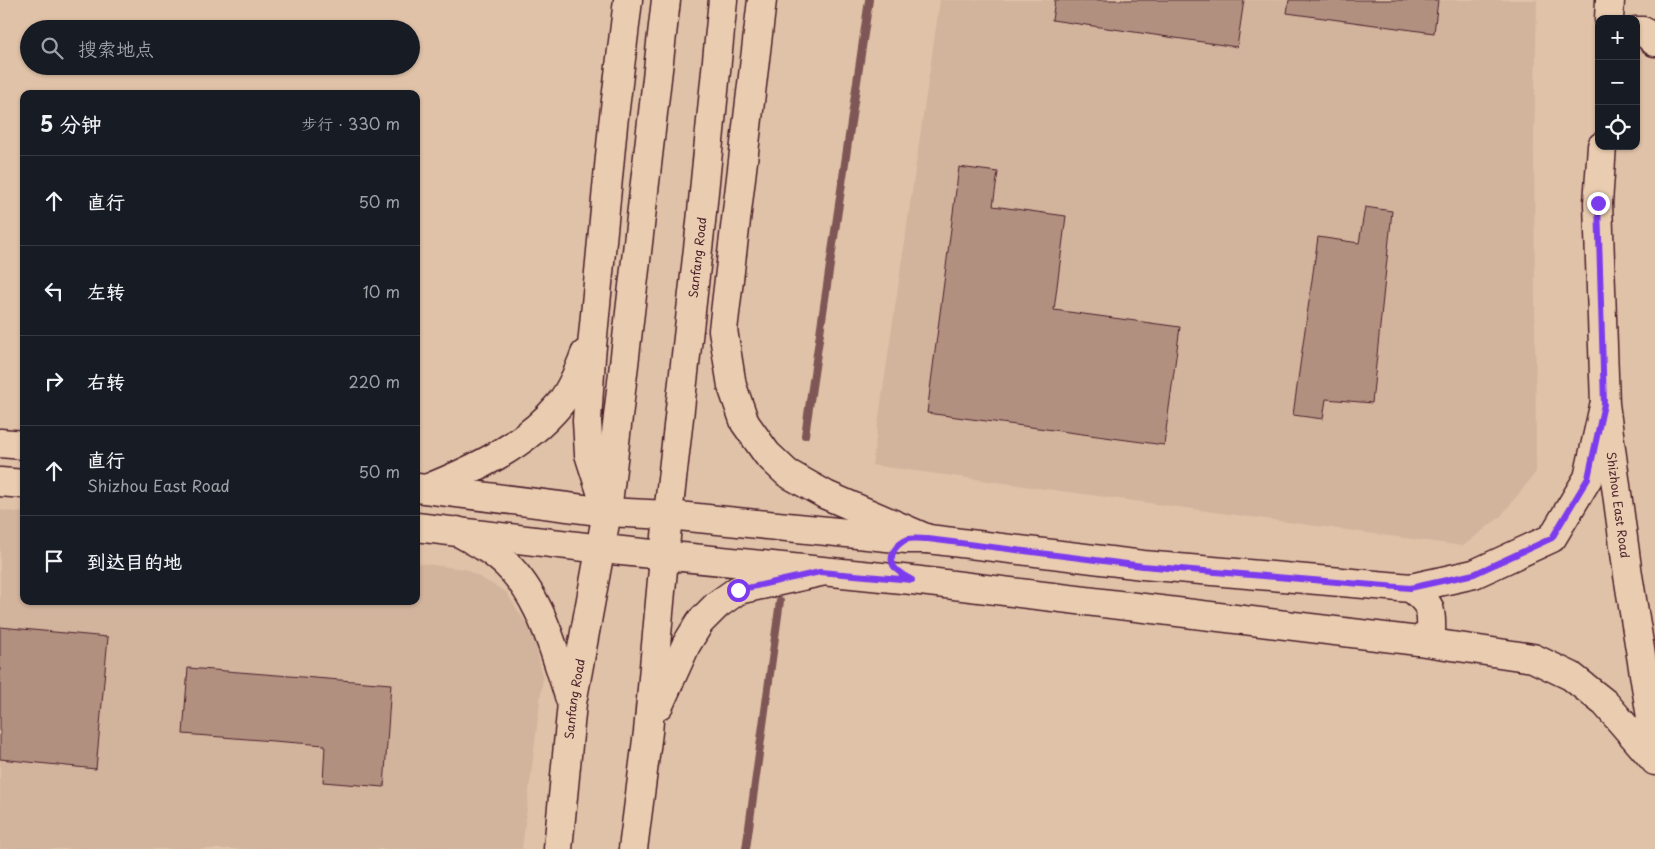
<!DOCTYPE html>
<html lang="zh">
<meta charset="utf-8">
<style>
body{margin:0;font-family:"Playpen Sans","LXGW WenKai TC",sans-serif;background:#20242c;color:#f1f3f6}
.controls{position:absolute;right:15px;top:15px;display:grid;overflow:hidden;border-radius:10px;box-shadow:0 1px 4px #0004}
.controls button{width:45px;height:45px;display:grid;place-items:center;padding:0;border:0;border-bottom:1px solid #363941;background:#171b24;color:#f1f3f6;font:25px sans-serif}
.stop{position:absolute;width:15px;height:15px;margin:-11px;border:4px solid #7c3aed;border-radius:50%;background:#fff}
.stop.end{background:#7c3aed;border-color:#fff;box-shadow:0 1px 5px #0008}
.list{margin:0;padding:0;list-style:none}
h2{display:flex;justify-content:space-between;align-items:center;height:65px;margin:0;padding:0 20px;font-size:21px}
h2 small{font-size:16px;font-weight:400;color:#9ea1a6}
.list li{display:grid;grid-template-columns:32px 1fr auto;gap:15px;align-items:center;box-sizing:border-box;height:90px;padding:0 20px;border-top:1px solid #363941}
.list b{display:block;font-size:19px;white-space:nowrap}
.list p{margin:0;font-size:16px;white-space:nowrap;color:#9ea1a6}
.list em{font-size:16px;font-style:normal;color:#9ea1a6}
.icon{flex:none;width:28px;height:28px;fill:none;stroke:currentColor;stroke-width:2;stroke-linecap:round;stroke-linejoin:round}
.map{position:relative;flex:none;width:1655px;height:849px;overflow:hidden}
.search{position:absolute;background:#171b24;box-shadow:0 1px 4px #0004;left:20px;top:20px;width:400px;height:55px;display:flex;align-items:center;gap:12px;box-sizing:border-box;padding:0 18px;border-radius:28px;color:#9ea1a6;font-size:19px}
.panel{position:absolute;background:#171b24;box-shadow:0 1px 4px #0004;left:20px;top:90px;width:400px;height:515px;border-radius:10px}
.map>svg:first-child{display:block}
</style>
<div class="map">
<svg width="1655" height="849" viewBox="0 0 1655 849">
<rect width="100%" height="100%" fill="#e0c2a8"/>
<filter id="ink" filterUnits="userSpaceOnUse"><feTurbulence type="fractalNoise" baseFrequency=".02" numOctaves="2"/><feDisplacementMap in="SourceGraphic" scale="10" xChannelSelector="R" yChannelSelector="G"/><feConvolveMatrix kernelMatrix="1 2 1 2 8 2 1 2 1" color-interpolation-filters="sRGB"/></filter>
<g filter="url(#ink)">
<path fill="#d2b39c" d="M940,0H1537L1534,140L1536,472L1501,516L1463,546L872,465Z
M0,510L24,513V601H416V563L465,569L506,592L533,634L543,677L522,849H0Z"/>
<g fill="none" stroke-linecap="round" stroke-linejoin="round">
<path stroke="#7e5756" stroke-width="8" d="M805,435L869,0
M746,849L780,601"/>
</g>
<path fill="#b29080" stroke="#4a1f2b" d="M1055,0H1244L1237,47L1052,20Z
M1289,0H1438L1434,33L1287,13Z
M959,167L998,172L993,206L1066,216L1054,310L1180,327L1164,445L927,413Z
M1365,207L1392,211L1372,403L1326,399L1323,419L1293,415L1318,237L1359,243Z
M0,627L108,637L96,769L0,759Z
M188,668L391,684L384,787L323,782L325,745L183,734Z"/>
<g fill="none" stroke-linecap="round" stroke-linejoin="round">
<g stroke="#4a1f2b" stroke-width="31">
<path id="minor" d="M0,443L24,445
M0,482L24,484
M417,488L607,512L668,515L907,539H928L1143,565L1411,588L1474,574L1552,538L1588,478L1604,406
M416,527L602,549L912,580L1418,641L1533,658L1571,676L1605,703L1655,761
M1411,588C1430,603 1432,608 1431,632L1418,641"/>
</g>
<g stroke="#4a1f2b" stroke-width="31">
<g id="major">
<path d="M762,0L723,330L732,386L745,423L767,454L787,473L826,495L928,539"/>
<path d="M1609,19L1610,0"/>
<path d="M1636,31H1643L1655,42"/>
<path id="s1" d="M1602,146L1598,203L1605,404L1628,575L1655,742"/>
<path d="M426,489C473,470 525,446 559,405C571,390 578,372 585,354"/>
<path d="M605,504L589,454L587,421L591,357L613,125L628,0"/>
<path d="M457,531C470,539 485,546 497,556C541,590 554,652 571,702"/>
<path d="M659,705L686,645L700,622L717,605L738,590L820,572"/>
<path id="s2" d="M558,849L572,703L607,512L666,0"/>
<path id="s3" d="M633,849L648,732L668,515L701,222L723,0"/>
</g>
</g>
<use href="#minor" stroke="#eacdb0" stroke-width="28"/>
<use href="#major" stroke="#eacdb0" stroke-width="28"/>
</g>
</g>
<g fill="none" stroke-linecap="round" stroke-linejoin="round" filter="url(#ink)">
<path stroke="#7c3aed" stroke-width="6" d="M738,590L820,572L912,580C899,573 885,565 895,549C898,545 903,541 908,539C913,538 922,539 928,539L1143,566L1410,588L1474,574L1552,538L1588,478L1604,404L1598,203"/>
</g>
<g text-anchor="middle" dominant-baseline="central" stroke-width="4" stroke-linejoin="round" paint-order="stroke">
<g font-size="12" fill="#4a1f2b" stroke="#eacdb0">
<text stroke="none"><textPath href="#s3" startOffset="595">Sanfang Road</textPath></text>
<text stroke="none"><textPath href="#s1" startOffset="360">Shizhou East Road</textPath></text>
<text stroke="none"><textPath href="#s2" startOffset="151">Sanfang Road</textPath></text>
</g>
</g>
</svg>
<div class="controls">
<button>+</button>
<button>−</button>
<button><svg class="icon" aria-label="locate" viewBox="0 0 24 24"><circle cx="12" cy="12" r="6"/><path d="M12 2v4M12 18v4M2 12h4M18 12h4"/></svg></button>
</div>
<div class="stop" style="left:738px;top:590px"></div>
<div class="stop end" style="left:1598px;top:203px"></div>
<div class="search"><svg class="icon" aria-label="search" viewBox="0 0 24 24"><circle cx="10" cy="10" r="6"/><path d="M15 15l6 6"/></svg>搜索地点</div>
<section class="panel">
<h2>5 分钟<small>步行 · 330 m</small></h2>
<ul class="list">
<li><svg class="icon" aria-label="ahead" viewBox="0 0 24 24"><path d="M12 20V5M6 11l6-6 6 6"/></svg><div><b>直行</b></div><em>50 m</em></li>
<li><svg class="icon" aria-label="left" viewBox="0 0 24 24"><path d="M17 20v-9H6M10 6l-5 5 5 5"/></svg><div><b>左转</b></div><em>10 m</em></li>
<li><svg class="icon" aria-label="right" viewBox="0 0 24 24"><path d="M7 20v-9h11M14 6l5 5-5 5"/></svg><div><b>右转</b></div><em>220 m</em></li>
<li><svg class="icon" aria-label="ahead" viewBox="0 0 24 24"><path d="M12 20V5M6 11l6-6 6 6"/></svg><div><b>直行</b><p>Shizhou East Road</p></div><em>50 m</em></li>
<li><svg class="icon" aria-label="arrive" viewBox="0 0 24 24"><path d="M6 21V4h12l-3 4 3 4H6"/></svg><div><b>到达目的地</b></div></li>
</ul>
</section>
</div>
